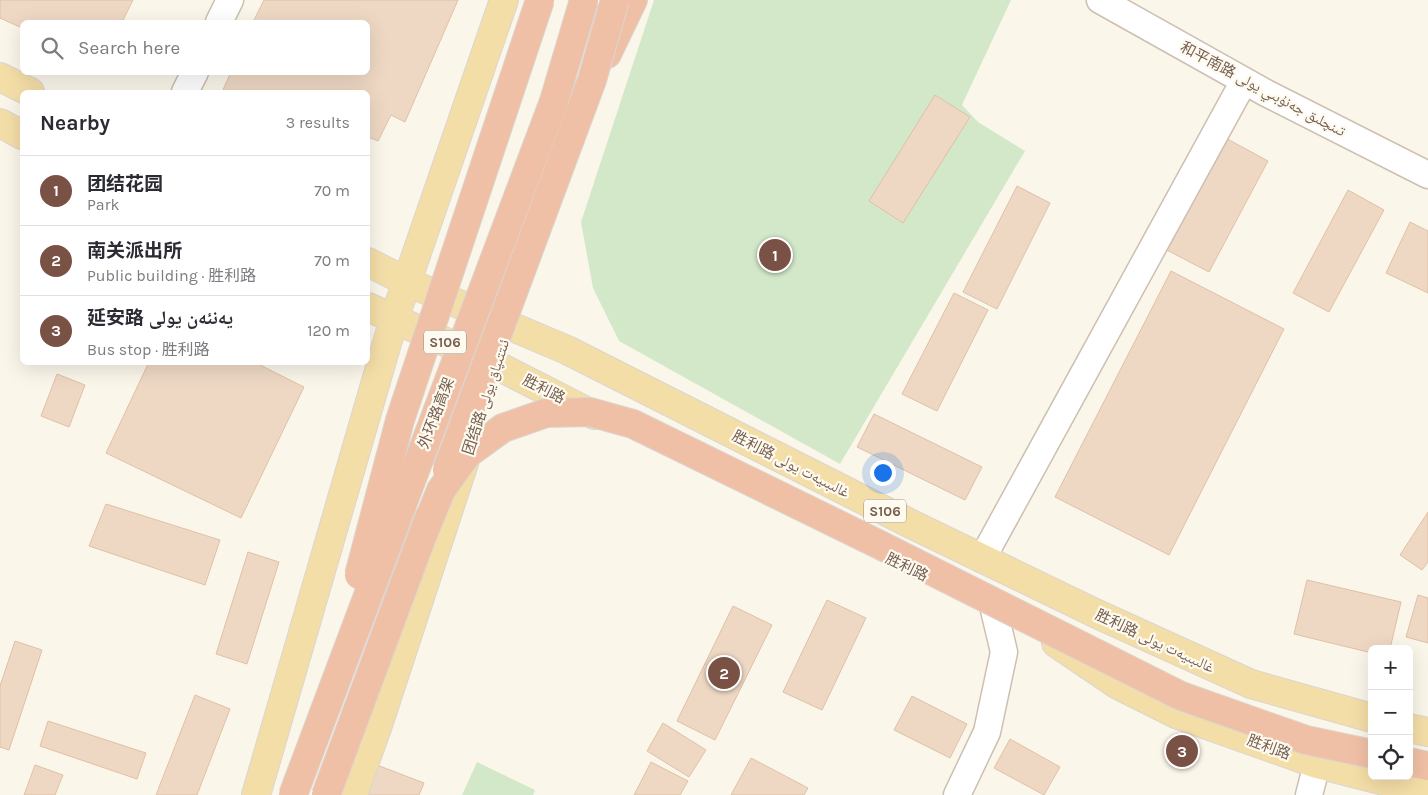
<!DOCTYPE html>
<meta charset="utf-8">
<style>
body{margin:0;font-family:Karla,"Noto Naskh Arabic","Noto Sans SC",sans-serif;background:#f2f2f3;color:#2b2b33}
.controls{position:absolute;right:15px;bottom:15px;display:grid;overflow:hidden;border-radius:8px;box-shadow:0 5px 20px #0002}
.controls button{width:45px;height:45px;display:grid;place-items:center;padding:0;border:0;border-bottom:1px solid #e1e1e2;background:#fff;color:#2b2b33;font:25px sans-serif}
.you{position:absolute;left:882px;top:472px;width:18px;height:18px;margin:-12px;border:4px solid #fff;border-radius:50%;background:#1a73e8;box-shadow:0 0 0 8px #1a73e833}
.badge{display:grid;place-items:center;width:32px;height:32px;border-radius:50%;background:#7a5245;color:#fff;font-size:16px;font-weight:700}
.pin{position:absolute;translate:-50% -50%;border:2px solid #fff;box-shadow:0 1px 5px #0006}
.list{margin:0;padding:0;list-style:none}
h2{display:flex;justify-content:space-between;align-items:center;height:65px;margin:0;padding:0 20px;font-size:21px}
h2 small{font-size:16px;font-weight:400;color:#7c7c81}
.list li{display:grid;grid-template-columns:32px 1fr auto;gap:15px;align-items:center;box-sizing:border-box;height:70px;padding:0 20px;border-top:1px solid #e1e1e2}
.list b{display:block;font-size:19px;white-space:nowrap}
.list p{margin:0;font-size:16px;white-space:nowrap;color:#7c7c81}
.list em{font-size:16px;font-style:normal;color:#7c7c81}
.icon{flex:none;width:28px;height:28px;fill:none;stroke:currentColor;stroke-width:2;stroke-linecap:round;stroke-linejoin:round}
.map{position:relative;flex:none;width:1428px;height:795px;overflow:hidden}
.search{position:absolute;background:#fff;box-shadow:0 5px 20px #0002;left:20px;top:20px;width:350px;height:55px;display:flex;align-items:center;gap:12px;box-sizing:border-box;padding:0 18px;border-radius:8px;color:#7c7c81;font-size:19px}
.panel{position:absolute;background:#fff;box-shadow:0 5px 20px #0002;left:20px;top:90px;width:350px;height:275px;border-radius:8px}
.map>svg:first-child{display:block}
</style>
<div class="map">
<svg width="1428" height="795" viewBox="0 0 1428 795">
<rect width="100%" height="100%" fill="#fbf6ea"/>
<path fill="#d3e8c9" d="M654,0H1011L962,105L978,122L1025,151L840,464L619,341L593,288L581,222Z
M477,762L535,790L533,795H462Z"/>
<path fill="#eed8c4" stroke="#e0c0a5" d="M0,0H133L122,22H22V28L0,18Z
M264,0H458L405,122L391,115L378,141L368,137V92H222L231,72H368V22H253Z
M935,95L970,117L903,223L869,201Z
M1220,135L1268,161L1209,272L1161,247Z
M1017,186L1050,203L997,309L963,292Z
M1348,190L1384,210L1329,312L1293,293Z
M1410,222L1428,231V293L1386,273Z
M1171,271L1284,329L1169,555L1055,497Z
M954,293L988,310L937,411L902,394Z
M149,362H254L304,387L241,518L106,453Z
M57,374L85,385L69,427L41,416Z
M874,414L982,467L965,500L857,447Z
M106,504L220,540L205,585L89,546Z
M1428,512V562L1422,570L1400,555Z
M248,552L279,562L247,664L216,654Z
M1307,580L1401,602L1390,649H1372V653L1294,634Z
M1418,595L1428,598V643L1406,637Z
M827,600L866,618L822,710L783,692Z
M733,606L772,625L715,740L677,721Z
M15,641L42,650L9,750L0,747V686Z
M195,695L230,709L197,795H156Z
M912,696L967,724L950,758L894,730Z
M48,721L146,753L137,779L40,746Z
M663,723L706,750L689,777L647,751Z
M1010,739L1060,767L1044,795L994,768Z
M751,758L808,788L804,795H731Z
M651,762L688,781L680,795H634Z
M35,765L63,775L55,795H24Z
M377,765L424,783L419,795H365Z"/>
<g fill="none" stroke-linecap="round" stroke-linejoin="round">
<g stroke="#cdbfb1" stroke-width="29">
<path id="minor" d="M1100,0L1266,93L1428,175
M219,22L230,0
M185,92L195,72
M982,559L1244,81
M957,795L987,732L1004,652L994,610
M1309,795L1317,764"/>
</g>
<g stroke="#dbd5d1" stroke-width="30">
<path id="major" d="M0,77L30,92
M0,123L22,135
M368,262L407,282L567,350L909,523L1097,614L1251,684L1372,718
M368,307L496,365L594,415
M1056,643L1118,685L1176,714L1317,764L1428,792
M1409,728L1428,732
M256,795L394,319L504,0
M353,795L377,728L465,460"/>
</g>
<g stroke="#dbd5d1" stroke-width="30">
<path id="highway" d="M607,54L633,0
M1409,762L1428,766"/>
</g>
<use href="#minor" stroke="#fff" stroke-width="26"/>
<use href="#major" stroke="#f4dea8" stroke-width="28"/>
<use href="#highway" stroke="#f0c0a6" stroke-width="28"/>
<g stroke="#dbd5d1" stroke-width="30" stroke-linecap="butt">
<path id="highway-bridge" d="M447,470L592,80L615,0
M424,532L441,490L467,454L503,428L546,413L590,412L633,424L878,544L1181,696L1306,740L1372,754
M359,575L400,420L540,0
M293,795L554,101L584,0
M326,795L430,515"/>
</g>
<use href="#highway-bridge" stroke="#f0c0a6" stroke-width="28"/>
</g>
<g text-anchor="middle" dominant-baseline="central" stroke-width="4.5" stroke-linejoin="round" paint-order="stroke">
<g fill="#fefaf0" stroke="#9d8e7f" stroke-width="1">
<rect x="424" y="330.5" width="42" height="23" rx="4"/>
<rect x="864" y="499.5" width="42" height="23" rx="4"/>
</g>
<g font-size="14" font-weight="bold" fill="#745f4f">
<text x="445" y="342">S106</text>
<text x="885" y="511">S106</text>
</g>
<g font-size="15" fill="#745f4f" stroke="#fefaf0">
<text transform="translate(1263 89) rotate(28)">和平南路 تىنچلىق جەنۇبىي يولى</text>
<text transform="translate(544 389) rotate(27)">胜利路</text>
<text transform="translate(486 397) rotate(-72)">团结路 ئىتتىپاق يولى</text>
<text transform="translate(436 413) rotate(-69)">外环路高架</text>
<text transform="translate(791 464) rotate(27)">胜利路 غالىبىيەت يولى</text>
<text transform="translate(907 567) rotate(26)">胜利路</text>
<text transform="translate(1155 641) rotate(25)">胜利路 غالىبىيەت يولى</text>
<text transform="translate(1269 747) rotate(20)">胜利路</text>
</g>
</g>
</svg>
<div class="controls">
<button>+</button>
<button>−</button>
<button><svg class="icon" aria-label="locate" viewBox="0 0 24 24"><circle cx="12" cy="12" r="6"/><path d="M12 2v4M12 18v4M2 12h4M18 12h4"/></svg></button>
</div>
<div class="you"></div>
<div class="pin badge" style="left:775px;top:255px">1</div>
<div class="pin badge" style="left:724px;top:673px">2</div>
<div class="pin badge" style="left:1182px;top:751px">3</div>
<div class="search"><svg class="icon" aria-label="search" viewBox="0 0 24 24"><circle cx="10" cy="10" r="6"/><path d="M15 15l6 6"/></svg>Search here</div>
<section class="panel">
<h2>Nearby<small>3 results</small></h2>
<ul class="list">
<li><span class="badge">1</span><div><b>团结花园</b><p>Park</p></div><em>70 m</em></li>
<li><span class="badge">2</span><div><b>南关派出所</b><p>Public building · 胜利路</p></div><em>70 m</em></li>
<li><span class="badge">3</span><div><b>延安路 يەنئەن يولى</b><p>Bus stop · 胜利路</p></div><em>120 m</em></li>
</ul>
</section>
</div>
